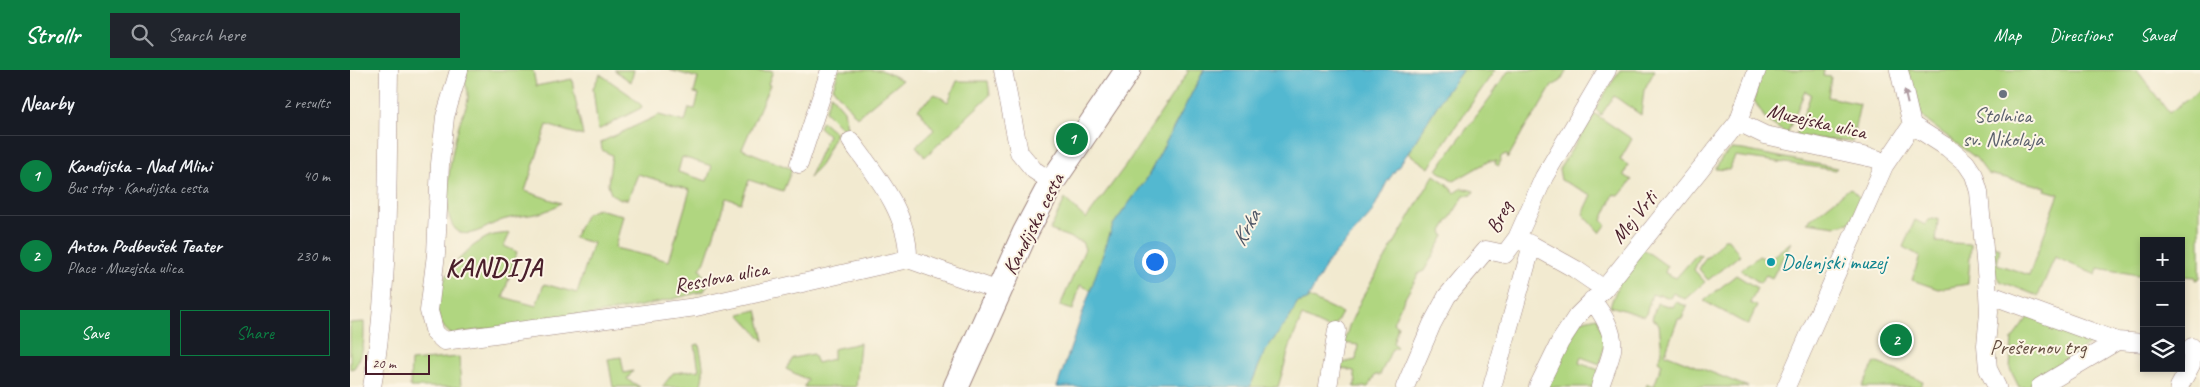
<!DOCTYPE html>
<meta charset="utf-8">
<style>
body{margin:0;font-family:Caveat,sans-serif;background:#20242c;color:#f1f3f6}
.controls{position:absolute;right:15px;bottom:15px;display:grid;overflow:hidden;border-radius:0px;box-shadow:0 2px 8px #0003}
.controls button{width:45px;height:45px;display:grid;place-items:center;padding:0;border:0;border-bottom:1px solid #363941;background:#171b24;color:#f1f3f6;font:25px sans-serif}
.scale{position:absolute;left:15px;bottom:12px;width:65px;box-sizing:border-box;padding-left:5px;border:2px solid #4a1f2b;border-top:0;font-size:14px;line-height:18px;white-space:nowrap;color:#4a1f2b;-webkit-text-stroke:4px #fcf5e5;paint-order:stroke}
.you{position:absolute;left:804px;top:191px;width:18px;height:18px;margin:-12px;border:4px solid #fff;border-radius:50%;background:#1a73e8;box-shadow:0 0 0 8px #1a73e833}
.badge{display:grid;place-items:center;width:32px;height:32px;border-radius:50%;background:#0b8043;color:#fff;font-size:16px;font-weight:700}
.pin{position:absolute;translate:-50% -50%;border:2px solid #fff;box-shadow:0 1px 5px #0006}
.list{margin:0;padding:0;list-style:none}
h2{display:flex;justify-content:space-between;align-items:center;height:65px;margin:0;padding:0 20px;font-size:21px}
h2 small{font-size:16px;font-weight:400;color:#9ea1a6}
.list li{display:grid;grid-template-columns:32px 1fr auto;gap:15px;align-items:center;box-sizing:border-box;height:80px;padding:0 20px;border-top:1px solid #363941}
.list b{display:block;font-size:19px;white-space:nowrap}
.list p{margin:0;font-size:16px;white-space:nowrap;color:#9ea1a6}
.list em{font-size:16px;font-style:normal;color:#9ea1a6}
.actions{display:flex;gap:10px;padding:15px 20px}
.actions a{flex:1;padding:11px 0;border:1px solid #0b8043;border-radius:0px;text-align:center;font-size:18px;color:#0b8043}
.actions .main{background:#0b8043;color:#fff}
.icon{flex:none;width:28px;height:28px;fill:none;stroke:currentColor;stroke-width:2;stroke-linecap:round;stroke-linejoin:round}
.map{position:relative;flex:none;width:1850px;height:317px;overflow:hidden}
header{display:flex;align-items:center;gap:30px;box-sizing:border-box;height:70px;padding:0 25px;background:#0b8043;color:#fff}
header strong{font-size:24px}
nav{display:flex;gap:28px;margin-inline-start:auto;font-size:18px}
.search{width:350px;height:45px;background:#20242c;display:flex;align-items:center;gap:12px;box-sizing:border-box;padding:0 18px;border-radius:0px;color:#9ea1a6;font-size:19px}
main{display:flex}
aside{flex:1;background:#171b24}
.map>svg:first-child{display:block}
</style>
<header>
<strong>Strollr</strong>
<div class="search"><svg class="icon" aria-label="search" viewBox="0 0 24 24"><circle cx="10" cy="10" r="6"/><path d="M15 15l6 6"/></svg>Search here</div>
<nav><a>Map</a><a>Directions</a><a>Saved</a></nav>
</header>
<main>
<aside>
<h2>Nearby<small>2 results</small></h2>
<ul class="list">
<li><span class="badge">1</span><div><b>Kandijska - Nad Mlini</b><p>Bus stop · Kandijska cesta</p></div><em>40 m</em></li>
<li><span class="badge">2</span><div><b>Anton Podbevšek Teater</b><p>Place · Muzejska ulica</p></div><em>230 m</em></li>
</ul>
<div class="actions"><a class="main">Save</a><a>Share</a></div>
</aside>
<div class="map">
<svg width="1850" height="317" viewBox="0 0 1850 317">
<rect width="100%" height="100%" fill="#fcf5e5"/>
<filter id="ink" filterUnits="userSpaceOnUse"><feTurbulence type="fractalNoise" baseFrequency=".02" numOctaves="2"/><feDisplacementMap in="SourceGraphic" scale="10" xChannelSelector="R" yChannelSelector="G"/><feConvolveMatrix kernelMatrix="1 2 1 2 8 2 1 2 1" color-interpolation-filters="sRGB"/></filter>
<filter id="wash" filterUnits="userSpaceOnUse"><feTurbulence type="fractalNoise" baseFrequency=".0096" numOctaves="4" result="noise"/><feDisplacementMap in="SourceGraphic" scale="20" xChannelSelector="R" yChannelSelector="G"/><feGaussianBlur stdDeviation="1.12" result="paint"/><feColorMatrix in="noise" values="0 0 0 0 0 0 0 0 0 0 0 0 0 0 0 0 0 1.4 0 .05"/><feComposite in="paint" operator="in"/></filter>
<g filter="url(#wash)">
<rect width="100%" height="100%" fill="#f2ead0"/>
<path fill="#b0d680" stroke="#7d7a56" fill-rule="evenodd" d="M117,0H183L186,16L222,9C224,28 230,47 233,66L197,55L175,121L211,133C188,148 179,143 156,149C142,152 123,169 109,162C86,149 103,76 109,55C111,46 119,34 118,26C118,13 112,17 117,0Z
M264,0H284L281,12Z
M319,0L423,1L418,14L420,15L392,79L442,99L433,121L399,110L391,133L376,128L355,191L350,199L358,214L354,221C272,244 185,252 101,264C63,235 109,179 140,166C146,164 154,164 160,163L154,176L167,182L153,227L186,236L194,214L227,223L243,173L224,168L236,144L247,139L273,145L265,178L319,191L340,120L288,104L278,129H271L261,124L258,114L262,85L252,80L251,72L309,45L335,52L339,38L345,39L349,24L344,23L348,8ZM332,87L362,96L357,111L328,102Z
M489,0H531L552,10L507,47L483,18Z
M836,0H854L796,110L763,155L741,220L730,215L723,240L710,236L735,179L732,172L700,160L715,129L736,149L776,95L838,2Z
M1113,0H1145L1096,70L1079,98L1058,83L1095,23Z
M1159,0H1217L1211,11L1202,16L1186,43L1174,59L1158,88L1157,85H1153L1151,87L1149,96L1145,94L1146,91H1139L1104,111L1087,100C1110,65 1137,35 1159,0Z
M1270,0H1305L1294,20L1291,45L1264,26L1251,45L1245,39Z
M1411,0H1474L1473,6L1481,7L1478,27L1510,34L1502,72L1446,66L1461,24L1455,21L1437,64L1416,50L1404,30Z
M1554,0H1787L1819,43L1850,20V209L1846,210V207L1831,206V171H1794V206L1748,198L1746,205L1705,187L1688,226L1650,211C1640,200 1643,190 1643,176L1650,178L1647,194L1679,205L1709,124L1695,120L1696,117L1638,104L1626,88L1578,52L1562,34Z
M250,4L280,25L292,36L291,38L248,60L243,18Z
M607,11H638L640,25L575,87L566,76L584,60L568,39L585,24L598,32Z
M481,25L494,40L498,64L475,41Z
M1245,44L1282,69L1270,90L1278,95L1274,105L1282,110L1269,126L1264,124L1252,150L1256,155L1250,163L1233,144L1242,125L1211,110L1209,99Z
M472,51L486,63L471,94L459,108L478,65L469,57Z
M1382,79L1393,80L1487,98L1485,100L1385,86L1379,100L1365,99L1372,88Z
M1084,105L1097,114L1104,123L1112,118L1124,121L1122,125L1114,126L1092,161L1094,166L1074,201L1069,203C1060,220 1050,235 1043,253L1048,256L1043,273L1047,277L1042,279L1030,305H1025L1018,317H1004L1006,311L1004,301L989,298L992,293L1006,290L1008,275L994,273L999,256L1012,228Z
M1500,118L1513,131L1499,153L1486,156L1457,152Z
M1580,149H1588L1586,172L1621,174L1618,214L1588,219L1562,210L1570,186L1553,177L1565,150L1575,155Z
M1374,169H1378L1390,185L1358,210L1349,199L1356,187H1358Z
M1441,172L1422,208L1416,205L1410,213L1391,200L1409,186L1418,190Z
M1293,179L1317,196L1315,203L1326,208L1347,184L1351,185L1344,200L1355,212L1335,229L1323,223L1320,228L1309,224L1308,226L1302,224L1296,244L1293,246L1260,236L1269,213Z
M1386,205L1407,218L1400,233L1407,236L1398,255L1354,231Z
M958,227L992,243L982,260L952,246L941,273L928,317H900L915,281L941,246L947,233L957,230Z
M1326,232L1337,236L1332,249H1328L1315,284L1398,317H1296L1297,314L1304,316L1312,294L1308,291L1312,282L1309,254L1302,249L1307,233L1323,237Z
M407,240L408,244L414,271L389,244Z
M1679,246L1744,271L1677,317H1669L1660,299L1662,269Z
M1247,247L1255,273L1250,294L1231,287L1229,293L1249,300L1244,317H1199L1205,297L1230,251Z
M14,252C14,269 15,283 4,298L0,299V253Z
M510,273L506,317H454L458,310L436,299L443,288L463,284L467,293L483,289V279Z
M349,274C352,290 356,302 350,317H312L323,303L349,300L345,275Z
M109,287L111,317H60L61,291Z
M271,287L274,303L283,301L277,309L290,317H263L258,289Z
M1525,292L1573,311L1571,317H1512Z"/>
<path fill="#52b8d0" stroke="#4e6c7e" d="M854,0H1113L1095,23L1058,83L1037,112L1021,144L978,192L957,230L947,233L941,246L915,281L900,317H707L763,155L796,110Z"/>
</g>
<g filter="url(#ink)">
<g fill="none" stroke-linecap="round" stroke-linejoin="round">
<g stroke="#9e847e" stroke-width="19">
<path id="street" d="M109,0L95,47L90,94L86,184L79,241L85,263L94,271L346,237L558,189L649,221
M653,0L669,82L684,100L702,112
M1549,0L1562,55
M1388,52L1415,65L1527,89L1534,96
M1562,55L1598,78L1616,93L1624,105L1629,122L1638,224L1639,242L1636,275L1638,299L1647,317
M501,71C526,105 559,144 558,189
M449,94L480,0
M1182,175L1225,199L1254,219
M1638,224L1767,271
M1242,230C1252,243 1265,262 1262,280C1260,292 1253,305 1250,317
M22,317C40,213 37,105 39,0
M978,317L987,260
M1055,317L1082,254L1097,226L1136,180L1155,184L1167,168L1194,107L1257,0
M1142,317L1182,175L1167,168
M1188,317L1210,272L1227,246L1254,219L1388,52L1407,0
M1436,317L1534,96L1562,55
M1690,317L1767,271L1794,273
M1829,317L1841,295L1842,277"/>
</g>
<g stroke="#9e847e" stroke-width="27">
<path id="secondary" d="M606,317L675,163L702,112L778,0"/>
</g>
<use href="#street" stroke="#fff" stroke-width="18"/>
<use href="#secondary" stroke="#fff" stroke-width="25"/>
</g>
<defs><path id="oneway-solid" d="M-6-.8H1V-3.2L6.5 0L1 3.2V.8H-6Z" transform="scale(1.25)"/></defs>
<use fill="#ae9aa0" href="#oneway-solid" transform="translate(1556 27) rotate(-103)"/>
</g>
<circle fill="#6b7280" stroke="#fcf5e5" stroke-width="2" cx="1653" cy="24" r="5"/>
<circle fill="#0f9aa8" stroke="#fcf5e5" stroke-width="2" cx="1421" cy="192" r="5"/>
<g text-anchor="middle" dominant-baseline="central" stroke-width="4" stroke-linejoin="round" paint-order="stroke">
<g font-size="21" fill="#5b616d" stroke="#fcf5e5">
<text x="1653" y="45">Stolnica<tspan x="1653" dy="24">sv. Nikolaja</tspan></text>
</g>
<g font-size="21" fill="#4a1f2b" stroke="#fcf5e5">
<text transform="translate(1467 51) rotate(13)">Muzejska ulica</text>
<text transform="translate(1149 147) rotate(-63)">Breg</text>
<text transform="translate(1284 147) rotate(-51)">Mej Vrti</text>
<text transform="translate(683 154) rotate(-63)">Kandijska cesta</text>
<text transform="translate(371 207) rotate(-11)">Resslova ulica</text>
</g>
<g font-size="21" fill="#0d838f" stroke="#fcf5e5" text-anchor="start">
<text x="1431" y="192">Dolenjski muzej</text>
</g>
<g font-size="21" fill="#644d40" stroke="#fcf5e5">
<text x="1688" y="277">Prešernov trg</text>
</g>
<g font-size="22" font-style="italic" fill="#4d5565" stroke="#fcf5e5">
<text transform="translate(896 158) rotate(-62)">Krka</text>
</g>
<g font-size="26" font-weight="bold" letter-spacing="1" fill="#4a1f2b" stroke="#fcf5e5">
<text x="144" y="197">KANDIJA</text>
</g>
</g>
</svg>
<div class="controls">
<button>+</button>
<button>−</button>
<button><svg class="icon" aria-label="layers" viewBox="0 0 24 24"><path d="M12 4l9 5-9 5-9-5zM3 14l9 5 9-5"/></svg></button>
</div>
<div class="scale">20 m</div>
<div class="you"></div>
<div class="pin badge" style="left:722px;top:69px">1</div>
<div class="pin badge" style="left:1546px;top:270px">2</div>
</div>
</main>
